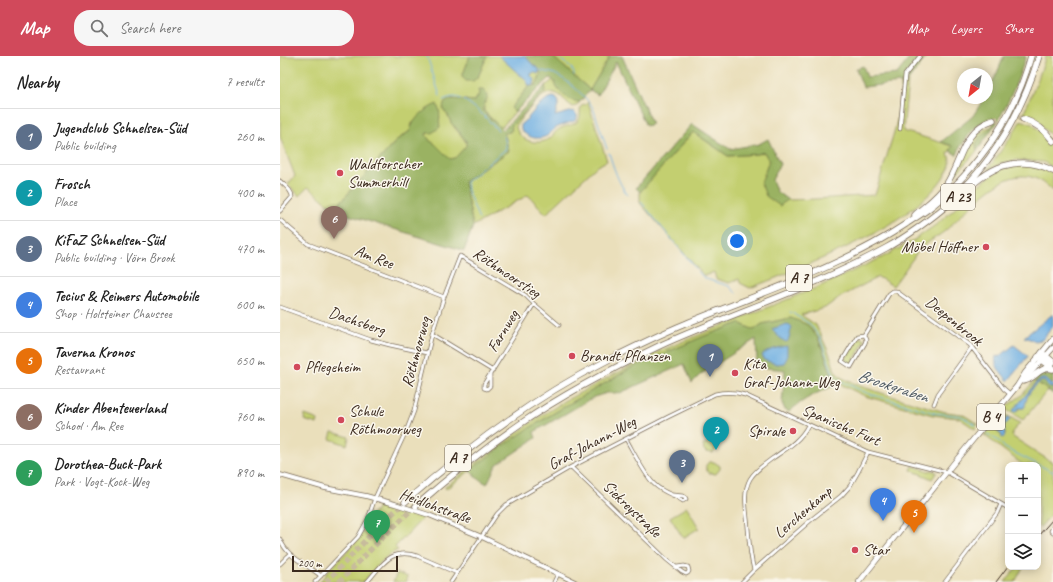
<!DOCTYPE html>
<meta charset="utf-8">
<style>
body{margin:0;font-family:Caveat,sans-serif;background:#f6f6f6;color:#222}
.controls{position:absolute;right:12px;bottom:12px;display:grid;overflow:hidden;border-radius:8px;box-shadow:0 2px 10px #0003}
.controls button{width:36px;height:36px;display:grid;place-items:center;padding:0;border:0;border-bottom:1px solid #e0e0e0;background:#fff;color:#222;font:20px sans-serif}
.compass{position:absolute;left:677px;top:12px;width:36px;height:36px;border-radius:50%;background:#fff;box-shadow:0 2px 10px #0003;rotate:211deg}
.scale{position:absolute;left:12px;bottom:10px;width:106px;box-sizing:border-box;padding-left:4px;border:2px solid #3b2a1e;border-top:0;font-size:11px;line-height:14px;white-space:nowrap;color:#3b2a1e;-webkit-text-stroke:3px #fbf7ec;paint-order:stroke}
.you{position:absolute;left:457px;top:185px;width:14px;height:14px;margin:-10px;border:3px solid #fff;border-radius:50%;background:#1a73e8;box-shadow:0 0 0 6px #1a73e833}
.badge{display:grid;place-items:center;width:26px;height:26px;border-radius:50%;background:#d1495b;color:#fff;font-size:13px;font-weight:700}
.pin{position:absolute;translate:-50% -33px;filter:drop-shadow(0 1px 2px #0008)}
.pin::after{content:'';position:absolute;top:21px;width:14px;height:12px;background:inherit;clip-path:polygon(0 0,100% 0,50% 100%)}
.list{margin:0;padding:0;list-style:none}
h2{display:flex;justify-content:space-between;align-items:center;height:52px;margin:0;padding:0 16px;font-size:17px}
h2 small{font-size:13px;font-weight:400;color:#767676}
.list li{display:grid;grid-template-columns:26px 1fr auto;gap:12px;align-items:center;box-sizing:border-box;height:56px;padding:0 16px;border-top:1px solid #e0e0e0}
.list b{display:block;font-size:15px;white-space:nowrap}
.list p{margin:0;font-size:13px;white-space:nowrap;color:#767676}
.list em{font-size:13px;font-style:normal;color:#767676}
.icon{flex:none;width:22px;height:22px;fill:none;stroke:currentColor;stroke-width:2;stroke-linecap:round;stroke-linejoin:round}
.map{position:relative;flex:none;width:773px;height:526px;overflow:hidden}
header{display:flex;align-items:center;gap:24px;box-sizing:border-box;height:56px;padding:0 20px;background:#d1495b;color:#fff}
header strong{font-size:19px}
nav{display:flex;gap:22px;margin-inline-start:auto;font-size:14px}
.search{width:280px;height:36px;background:#f6f6f6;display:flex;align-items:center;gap:10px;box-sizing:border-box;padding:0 14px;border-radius:16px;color:#767676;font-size:15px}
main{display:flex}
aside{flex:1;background:#fff}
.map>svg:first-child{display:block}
</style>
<header>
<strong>Map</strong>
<div class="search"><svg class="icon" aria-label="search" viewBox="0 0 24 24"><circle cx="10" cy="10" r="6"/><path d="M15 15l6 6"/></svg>Search here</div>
<nav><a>Map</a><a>Layers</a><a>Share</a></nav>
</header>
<main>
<aside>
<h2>Nearby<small>7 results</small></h2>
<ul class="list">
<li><span class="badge" style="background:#5c6f8a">1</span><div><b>Jugendclub Schnelsen-Süd</b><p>Public building</p></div><em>260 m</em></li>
<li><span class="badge" style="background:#0f9aa8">2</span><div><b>Frosch</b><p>Place</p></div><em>400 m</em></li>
<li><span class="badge" style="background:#5c6f8a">3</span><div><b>KiFaZ Schnelsen-Süd</b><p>Public building · Vörn Brook</p></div><em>470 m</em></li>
<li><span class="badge" style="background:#3f7fe0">4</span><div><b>Tecius &amp; Reimers Automobile</b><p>Shop · Holsteiner Chaussee</p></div><em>600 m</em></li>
<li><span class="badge" style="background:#e8710a">5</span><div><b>Taverna Kronos</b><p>Restaurant</p></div><em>650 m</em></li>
<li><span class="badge" style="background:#8d6e63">6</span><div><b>Kinder Abenteuerland</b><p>School · Am Ree</p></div><em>760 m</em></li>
<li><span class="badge" style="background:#2e9e5b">7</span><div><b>Dorothea-Buck-Park</b><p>Park · Vogt-Kock-Weg</p></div><em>890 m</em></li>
</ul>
</aside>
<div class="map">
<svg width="773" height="526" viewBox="0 0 773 526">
<rect width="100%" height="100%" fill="#fbf7ec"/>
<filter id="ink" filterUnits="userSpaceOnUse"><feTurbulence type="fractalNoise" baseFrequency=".025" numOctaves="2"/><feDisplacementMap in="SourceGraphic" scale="8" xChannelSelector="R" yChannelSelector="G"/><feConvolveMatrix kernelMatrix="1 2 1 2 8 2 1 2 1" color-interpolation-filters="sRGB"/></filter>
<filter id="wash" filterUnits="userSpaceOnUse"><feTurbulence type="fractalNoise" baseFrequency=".012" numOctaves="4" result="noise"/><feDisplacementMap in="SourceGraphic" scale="16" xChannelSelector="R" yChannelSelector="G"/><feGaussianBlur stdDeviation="0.9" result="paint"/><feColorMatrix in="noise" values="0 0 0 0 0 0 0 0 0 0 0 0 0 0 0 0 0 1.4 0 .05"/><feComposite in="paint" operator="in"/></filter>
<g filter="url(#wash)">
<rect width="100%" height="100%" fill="#eadfbb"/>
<path fill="#c3cf70" stroke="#7f7c47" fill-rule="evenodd" d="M0,0H190L182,21H198L207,0H219L240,19C245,21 247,25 249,30L231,52L235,56L221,72L204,55V50L199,38L195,45L171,43L166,57C170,61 169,64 172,68C177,76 185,81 187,90L175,102L170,103L155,88L150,85L146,79L159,67L160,61L132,67L130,75L117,84L54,153L28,131L19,140L8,128L15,120L0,81Z
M272,0H330L310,34Z
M766,0H771L773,12V81C763,72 755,64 743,59L758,23Z
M252,16L258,18L259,16L261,18L256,29L251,30L254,28L251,20Z
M273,24L299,46V47L296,50L293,51C286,47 282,39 275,37C272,36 269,37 266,38C259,41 238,64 236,71C239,85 257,90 269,83C273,80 276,74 281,72C286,70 294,69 298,65C302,60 298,53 303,48L305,49L308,46L327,105L317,110L266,158L248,139L193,170L184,126L229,95L224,75L231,71L266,34L265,30Z
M628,25L623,75L673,90L668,97C669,101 671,105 670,109C669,113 665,118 663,122C648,143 629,156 608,169C564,195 517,214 470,232L460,227L459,223L449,227L436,223L434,216L424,220L360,147V136L413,76L448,100L477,98L484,96L489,105L481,127L503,147L508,144L535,143L595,139L615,73L620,51L621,27Z
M741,64L752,68L765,79L773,89V111L763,106L738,104L721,107L709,114L708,113L730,82Z
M709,71H711L696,88L697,95L673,121C682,103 689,79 709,71Z
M734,109H754L773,117V135C765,126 753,119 741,120C714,121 684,158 665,175C656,182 645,187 638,195C635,198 634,202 631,205C625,214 619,222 613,230L598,221L557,243L545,252L521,259L536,269L550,299L555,315L560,321L580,330L608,339L665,356L682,358L698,368L695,373L679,362L653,359L585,340L560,328L555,325L552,319L538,282L528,269L510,262L482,268L474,274L459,267L422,281L351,312L287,349L251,371L217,394L166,433L165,431L204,401L252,366L285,345L333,319L380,295L409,283L538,231L601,202L631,186L657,168L679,149L693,133L709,121L719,114Z
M578,281H579L585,284L572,308H570L564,305Z
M754,325L756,326L734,354L736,356L739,352H743C746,348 745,346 747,342C748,336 754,332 758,327L768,334L743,364L725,353V351L741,340Z
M721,356L740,367L732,376V379L733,381L773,407V457L760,471L758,470L759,463L758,460V409H743L704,379ZM727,362L729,365L724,369L725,379H722L718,377L717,374L720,371Z
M25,359L38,364L37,368L24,364Z
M52,376L69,381L67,389L50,383Z
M430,385L436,387V394L433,397L426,396L424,394L423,389Z
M430,406H434L440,410V413L436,418L429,417C425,413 424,408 430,406Z
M633,410L649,415L650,414L657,416L652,423L631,414Z
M98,448L143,462L115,491L118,494C103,500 94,515 83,526H40L47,517H46C63,499 82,483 91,460H92L93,456H96Z
M407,451L419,472L403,482L390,461Z
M737,511H743L735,526H725Z
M117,517L128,521L126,526H113Z"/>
<path fill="#9ab262" stroke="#6a6e40" d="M190,0H207L198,21L193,25H186L182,21Z
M245,0H272L310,34L330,0H342L372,68L366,70L336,6L318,39L310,34L299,47V46C291,45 282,39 277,32C274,26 276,26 270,22L260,31L235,56L231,52L249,30H251L256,29L261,19L259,13L253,9Z
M631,0H647L628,25L621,27L583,31L576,13L583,10L587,21L617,18Z
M724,0H746C738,25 728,48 715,70H714L697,95L696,88C697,86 698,84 699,82C704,75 712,74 714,65L710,62C697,68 690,76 682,89H681L677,99L670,95L673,90L661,86L693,60L704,42H707V37L717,17Z
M265,30L266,34L231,71L232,73L230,76L225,77H224L229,95L184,126L193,170L184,195L179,193L62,157L56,151L117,84L130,75C133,62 145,53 157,48C162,58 158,61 160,71L152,77H147L146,79L150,85L155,88L170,103L175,102L186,90V85L176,72L171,67L169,61L163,53L164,47L171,43L195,45L199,38L198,34H203C213,44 201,46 204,55C206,60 219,69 223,74Z
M412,68L450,93L479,88L488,83L500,108L492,124L497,136L508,144L503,147L500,150L486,140L481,127L489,105L484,96L477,98L448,100L413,76L360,136L356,132Z
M511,262L528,269L538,282L552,319L555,325L560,328C540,335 524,342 509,356L505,354L502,347L505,314L479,311L477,307L476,283L421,318L412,327L404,308L340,337H327L314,341L254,376L256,382L216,409L207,428L194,420L195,418L189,415L217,394L251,371L287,349L351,312L422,281L459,267L474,274L482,268Z
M766,315H773V329L771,328L766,323L759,324L756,326L754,325L760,318Z
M761,325H765L771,332L773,331V338L758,327Z"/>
<path fill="#6eafe2" stroke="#546c80" d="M219,0H245L253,9L259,13V16L258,18L254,16L251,18V20L255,24L254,28L251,30H249C247,25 245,21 240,19Z
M273,41L276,42L279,46L275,60L293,55L297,59V62L296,64C290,67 284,68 278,71C274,72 272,76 268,79C260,85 246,82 241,73V68L247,63L259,49L267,43Z
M773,258V270L762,284L755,285L744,281Z
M507,268L510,269L512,271L508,285L506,286C502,284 494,277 492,273Z
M734,289L748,300L728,325C722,317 713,310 716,300L719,301Z
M507,290V302L504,307L497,308L484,304L482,299C488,294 499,291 507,290Z
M761,323H766L771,328L773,329V331L770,332L764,325L760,326C755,330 749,336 747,342C745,346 746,349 744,352H739L736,356H734L733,354C743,344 750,331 761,323Z
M727,362H728L730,363L729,365L724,369L725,379L723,382L721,381L722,379L717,375V374L720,371Z"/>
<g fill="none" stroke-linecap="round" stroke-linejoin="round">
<path stroke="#6eafe2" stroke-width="1" d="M147,0L160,40
M277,0L292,13L294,17V19
M259,14C264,16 270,16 275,18C286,23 307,41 313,52L327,93
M163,44C167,42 171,41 175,41C189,43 208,64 218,74
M329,97C333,110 339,129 348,139
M361,146L422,220L426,223L449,230L456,237
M199,163L187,134L186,126L226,93V87L224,79
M510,256L513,257L515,259L530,268L540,282L553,317L559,324L587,337L655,357L681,360L696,369
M707,378L719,385L725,392L773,416"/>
</g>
</g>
<g filter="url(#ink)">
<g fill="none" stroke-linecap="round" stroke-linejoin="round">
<path stroke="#c7bb9c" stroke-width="5.5" stroke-dasharray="5.5 3" stroke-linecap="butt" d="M713,64L728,61L743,63
M46,526L101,468L125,446
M59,526L99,485L135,450"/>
<g stroke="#786955" stroke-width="4.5">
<path id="street" d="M620,73L625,19L640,0
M0,125C5,130 12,134 12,141L0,155
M0,164L28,188L164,241
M0,251L91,284L110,289L147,297
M152,278L213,315
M584,279L586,284L585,287L571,311L562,305L577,280L584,279L609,238L613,235H616L690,289L724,333L730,338
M210,319V330L207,333L204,332V328L254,248
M654,348L658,338L692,291
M346,383C353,395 364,418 374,428C379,433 385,436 392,439C396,440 399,443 403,445L406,443L405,441L403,440L393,439
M291,411L386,503L402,516L406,518L408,517L409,515L408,511L404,510L397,511
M773,471L771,475L773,477
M0,483C8,503 26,507 41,520
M0,508L10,498
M474,514C470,500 469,486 468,472C467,456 462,437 470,423C475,414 485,408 493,402C506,393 521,384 528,369
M35,526L78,481L88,463L95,442L127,373L134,355L152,278L164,241L180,200L245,239L254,248L279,269
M87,526C102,509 111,491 137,500L177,517
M171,526L217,458L226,449L291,411L388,361L435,338C445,336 455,336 465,339L588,396L667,416L728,452
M274,526L278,518
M462,526L474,514L532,463L561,440L570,430L578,416L588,396
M665,526L717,457L721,448"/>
</g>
<g stroke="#786955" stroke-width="5.5">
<path id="secondary" d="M0,419L45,432L86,440L115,448L149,459L202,481L295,526"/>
</g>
<g stroke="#786955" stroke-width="6">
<path id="primary" d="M744,324L773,292
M579,526L673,408L737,330L745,317L773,283"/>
</g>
<g stroke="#786955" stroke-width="7">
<path id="highway" d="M743,63C756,67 765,74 773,85
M682,134C719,96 744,50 759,0
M635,159C646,149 658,141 666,129C682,105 682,74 713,64
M762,297L773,306
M758,301L773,312
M743,325C756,323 758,310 773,313
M125,446C186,392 253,342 326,305C352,292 378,279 405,268C480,237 558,213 626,168C634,162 644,157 652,150C676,131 696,108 713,83C730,58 743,29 751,0
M136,450C169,421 204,393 240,368C284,338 331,313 379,290C454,256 533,232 606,192C630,179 651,163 672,145C688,133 704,116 723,110C740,105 757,106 773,115"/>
</g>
<use href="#street" stroke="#fff" stroke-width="3"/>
<use href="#secondary" stroke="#fff" stroke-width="4"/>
<use href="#primary" stroke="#fff" stroke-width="4.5"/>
<use href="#highway" stroke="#fff" stroke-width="5.5"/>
<path stroke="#3b2a1e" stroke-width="1" d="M758,480L773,463
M716,526L728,510"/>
</g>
</g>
<g fill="#d1495b" stroke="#fbf7ec" stroke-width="1.5">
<circle cx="60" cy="117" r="4"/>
<circle cx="706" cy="191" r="4"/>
<circle cx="292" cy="300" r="4"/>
<circle cx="17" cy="311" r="4"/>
<circle cx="455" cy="317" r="4"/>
<circle cx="61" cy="364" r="4"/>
<circle cx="513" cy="375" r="4"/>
<circle cx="575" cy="494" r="4"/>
</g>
<g text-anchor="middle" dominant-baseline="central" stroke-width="3" stroke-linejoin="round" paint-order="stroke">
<g fill="#fbf7ec" stroke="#75685c" stroke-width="1">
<rect x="661" y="128" width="34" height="26" rx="3"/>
<rect x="506" y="209" width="26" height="26" rx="3"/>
<rect x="697" y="348" width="28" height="26" rx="3"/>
<rect x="165" y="389" width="26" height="26" rx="3"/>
</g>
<g font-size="15" font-weight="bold" fill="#3b2a1e">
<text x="678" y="141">A 23</text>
<text x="519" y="222">A 7</text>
<text x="711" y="361">B 4</text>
<text x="178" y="402">A 7</text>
</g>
<g font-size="16" fill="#3b2a1e" stroke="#fbf7ec" text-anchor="start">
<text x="68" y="108">Waldforscher<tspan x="68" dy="18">Summerhill</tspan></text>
<text x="698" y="191" text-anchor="end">Möbel Höffner</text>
<text x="300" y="300">Brandt Pflanzen</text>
<text x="463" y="308">Kita<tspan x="463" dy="18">Graf-Johann-Weg</tspan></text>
<text x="25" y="311">Pflegeheim</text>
<text x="69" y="355">Schule<tspan x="69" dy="18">Röthmoorweg</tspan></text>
<text x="505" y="375" text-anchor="end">Spirale</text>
<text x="583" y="494">Star</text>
</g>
<g font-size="16" fill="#3b2a1e" stroke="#fbf7ec">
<text transform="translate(94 201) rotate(21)">Am Ree</text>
<text transform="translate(227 217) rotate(34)">Röthmoorstieg</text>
<text transform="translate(77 265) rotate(19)">Dachsberg</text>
<text transform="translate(674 265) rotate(39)">Deepenbrook</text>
<text transform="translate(223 275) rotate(-59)">Farnweg</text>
<text transform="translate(136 296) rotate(-75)">Röthmoorweg</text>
<text transform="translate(561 369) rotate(23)">Spanische Furt</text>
<text transform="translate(312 387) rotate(-28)">Graf-Johann-Weg</text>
<text transform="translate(155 450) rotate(20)">Heidlohstraße</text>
<text transform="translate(352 453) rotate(44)">Siekreystraße</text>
<text transform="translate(523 456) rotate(-41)">Lerchenkamp</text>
</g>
<g font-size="17" font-style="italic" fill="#4d5963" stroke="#fbf7ec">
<text transform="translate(613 330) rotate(18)">Brookgraben</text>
</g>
</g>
</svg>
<div class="controls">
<button>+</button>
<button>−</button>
<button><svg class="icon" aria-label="layers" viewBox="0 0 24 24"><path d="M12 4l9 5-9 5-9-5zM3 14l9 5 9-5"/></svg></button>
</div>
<svg class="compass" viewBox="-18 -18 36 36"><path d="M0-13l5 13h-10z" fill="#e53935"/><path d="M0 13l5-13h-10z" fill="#767676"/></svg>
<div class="scale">200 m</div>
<div class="you"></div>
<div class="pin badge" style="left:430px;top:321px;background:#5c6f8a">1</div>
<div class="pin badge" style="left:436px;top:394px;background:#0f9aa8">2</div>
<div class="pin badge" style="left:402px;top:427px;background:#5c6f8a">3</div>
<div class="pin badge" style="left:603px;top:465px;background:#3f7fe0">4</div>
<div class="pin badge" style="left:634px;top:477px;background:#e8710a">5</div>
<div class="pin badge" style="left:54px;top:183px;background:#8d6e63">6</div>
<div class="pin badge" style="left:97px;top:487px;background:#2e9e5b">7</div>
</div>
</main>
